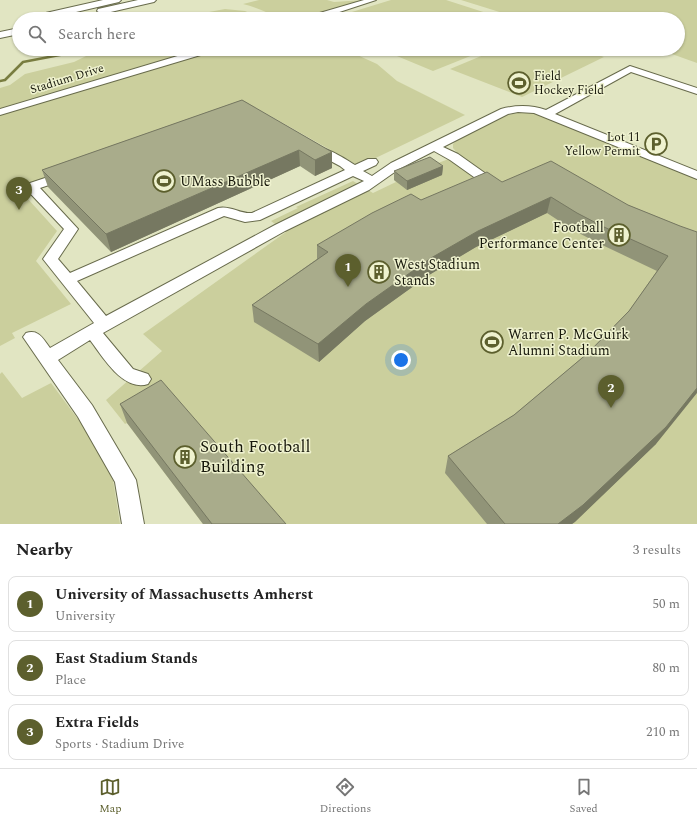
<!DOCTYPE html>
<meta charset="utf-8">
<style>
body{margin:0;font-family:Spectral,serif;background:#f2f2f2;color:#222}
.you{position:absolute;left:401px;top:360px;width:14px;height:14px;margin:-10px;border:3px solid #fff;border-radius:50%;background:#1a73e8;box-shadow:0 0 0 6px #1a73e833}
.badge{display:grid;place-items:center;width:26px;height:26px;border-radius:50%;background:#5c5f2d;color:#fff;font-size:13px;font-weight:700}
.pin{position:absolute;translate:-50% -33px;filter:drop-shadow(0 1px 2px #0008)}
.pin::after{content:'';position:absolute;top:21px;width:14px;height:12px;background:inherit;clip-path:polygon(0 0,100% 0,50% 100%)}
.list{margin:0;padding:0;list-style:none}
h2{display:flex;justify-content:space-between;align-items:center;height:52px;margin:0;padding:0 16px;font-size:17px}
h2 small{font-size:13px;font-weight:400;color:#767676}
.list li{display:grid;grid-template-columns:26px 1fr auto;gap:12px;align-items:center;box-sizing:border-box;height:56px;margin:0 8px 8px;padding:0 8px;border:1px solid #e0e0e0;border-radius:8px}
.list b{display:block;font-size:15px;white-space:nowrap}
.list p{margin:0;font-size:13px;white-space:nowrap;color:#767676}
.list em{font-size:13px;font-style:normal;color:#767676}
.icon{flex:none;width:22px;height:22px;fill:none;stroke:currentColor;stroke-width:2;stroke-linecap:round;stroke-linejoin:round}
.map{position:relative;flex:none;width:697px;height:524px;overflow:hidden}
.search{position:absolute;background:#fff;box-shadow:0 1px 3px #0004;left:12px;right:12px;top:12px;height:44px;display:flex;align-items:center;gap:10px;box-sizing:border-box;padding:0 14px;border-radius:22px;color:#767676;font-size:15px}
.sheet{height:244px;background:#fff}
nav{display:flex;justify-content:space-around;align-items:center;box-sizing:border-box;height:56px;border-top:1px solid #e0e0e0;background:#fff;font-size:11px;color:#767676}
nav a{display:grid;justify-items:center;gap:2px}
nav .on{color:#5c5f2d}
.map>svg:first-child{display:block}
</style>
<div class="map">
<svg width="697" height="524" viewBox="0 0 697 524">
<rect width="100%" height="100%" fill="#e1e5c2"/>
<path fill="#cbcf9d" d="M259,0H327L334,2L364,0C347,5 298,24 283,19C269,14 257,7 243,4Z
M391,0H446L505,19H329Z
M461,0H697V63L658,49H678V19H522Z
M225,9L245,11L263,19H172Z
M100,49H200L0,109V88L10,85L25,74L74,62Z
M210,49H344L377,64L397,81L465,115L359,166L249,104L18,188L57,231L36,261L71,304L12,333L15,338L0,346V113Z
M380,49H488L433,71Z
M498,49H580L604,57L522,97L450,69Z
M520,112L536,113L697,178V524H203L127,423L125,424L106,400L162,351L143,334L286,232L271,221L298,208L296,207L353,181L373,193L396,182L394,180L459,155L453,148V144L457,140L501,117Z
M2,372L22,398L51,383L95,442L113,480L120,524H0V374Z"/>
<g fill="none" stroke-linecap="round" stroke-linejoin="round">
<path stroke="#797d40" stroke-width="2.5" d="M99,19L100,16
M0,81L5,80L23,62L91,49"/>
<g stroke="#686b4c" stroke-width="2">
<path id="minor" d="M364,0H376L318,19H305L306,17Z
M201,49H215L214,51L0,115V109Z
M630,66L697,88V94L631,72L555,114L697,171V179L534,113L518,112L508,114L443,147L458,154L489,176L491,179L489,182H481L450,160L434,151L399,169L369,190L285,231L103,333L133,369L148,374L151,379L148,384C123,392 103,357 90,340L58,360L92,405L132,473L136,480L144,524H122L115,482L78,417L23,337L26,333C39,329 43,339 50,348L94,323L43,259L64,229L27,190L26,187L27,184L66,171L70,172L72,175L70,178L40,188L78,229L58,259L70,273L218,208C230,205 240,214 252,213L345,170L340,166L310,150L308,148L310,146C320,143 346,159 355,165L368,159H376L378,162L376,165L363,171L372,176L391,163L501,109C516,105 532,105 546,110ZM353,176L364,181L275,225L106,316L77,281L224,216L245,222L260,220Z"/>
</g>
<g stroke="#686b4c" stroke-width="2">
<path id="major" d="M103,0H121L119,2L46,19H27L28,17Z
M138,0H156L154,2L102,14L97,11L98,9Z
M19,28V34L0,38V32Z"/>
</g>
<use href="#minor" fill="#fff" fill-rule="evenodd"/>
<use href="#major" fill="#fff" fill-rule="evenodd"/>
</g>
<path fill="#919478" d="M242,100L332,152V168L315,176L300,166L111,252L48,187L42,170Z
M443,166L442,175L407,190L394,180V171Z
M502,182L628,205L680,226L656,444L572,524H487L445,473L448,456L514,415L588,353L629,311L657,271L598,243L573,230L547,213L476,247L429,275L365,321L319,362L254,322L252,305L317,259V245L421,200Z
M120,404L286,524H203L127,423Z"/>
<path fill="#767861" d="M299,150L300,166L111,252L106,234Z
M332,152V168L315,176V160Z
M443,166L442,175L407,190V181Z
M551,197L547,213L476,247L429,275L365,321L319,362L318,344L366,304L431,258L478,231Z
M697,388V393L656,444L575,522L572,524H558Z"/>
<path fill="#a9ac8b" stroke="#767861" d="M242,100L332,152L315,160L299,150L106,234L42,170Z
M430,157L443,166L407,181L394,171Z
M551,161L628,205L680,226L697,232V388L666,427L583,505L558,524H505L448,456L514,415L588,353L629,311L668,256L604,227L577,213L551,197L478,231L431,258L366,304L318,344L252,305L328,252L317,245L372,213L411,194L421,200L487,172L502,182Z
M161,380L286,524H212L120,404Z"/>
<defs>
<g id="stadium-ring" transform="scale(1.15)"><circle r="9.5" fill="#eff2cf" stroke="#5c5f2d" stroke-width="1.5"/><path d="M0-5a6.5 5 0 1 0 0 10a6.5 5 0 1 0 0-10ZM-3.5-1.8h7v3.6h-7Z" fill="#5c5f2d"/></g>
<g id="parking-ring" transform="scale(1.15)"><circle r="9.5" fill="#eff2cf" stroke="#5c5f2d" stroke-width="1.5"/><path d="M-3.5-5.5H1a3.5 3.5 0 0 1 0 7H-1V5.5H-3.5ZM-1-3.4V-.6H.8a1.4 1.4 0 0 0 0-2.8Z" fill="#5c5f2d"/></g>
<g id="building-ring" transform="scale(1.15)"><circle r="9.5" fill="#eff2cf" stroke="#5c5f2d" stroke-width="1.5"/><path d="M-4-6H4V6H1V3H-1V6H-4ZM-2.5-4.3h1.7v1.8h-1.7ZM.8-4.3h1.7v1.8H.8ZM-2.5-1h1.7V.8h-1.7ZM.8-1h1.7V.8H.8Z" fill="#5c5f2d"/></g>
</defs>
<g fill-rule="evenodd">
<use href="#stadium-ring" x="519" y="83"/>
<use href="#parking-ring" x="656" y="144"/>
<use href="#stadium-ring" x="164" y="181"/>
<use href="#building-ring" x="619" y="235"/>
<use href="#building-ring" x="379" y="272"/>
<use href="#stadium-ring" x="492" y="342"/>
<use href="#building-ring" x="185" y="457"/>
</g>
<g text-anchor="middle" dominant-baseline="central" stroke-width="3" stroke-linejoin="round" paint-order="stroke">
<g font-size="12" fill="#17180b" stroke="#eff2cf" text-anchor="start">
<text x="534" y="76">Field<tspan x="534" dy="14">Hockey Field</tspan></text>
<text x="640" y="137" text-anchor="end">Lot 11<tspan x="640" dy="14">Yellow Permit</tspan></text>
</g>
<g font-size="12" fill="#17180b" stroke="#eff2cf">
<text transform="translate(67 79) rotate(-17)">Stadium Drive</text>
</g>
<g font-size="14" fill="#17180b" stroke="#eff2cf" text-anchor="start">
<text x="180" y="181">UMass Bubble</text>
<text x="604" y="227" text-anchor="end">Football<tspan x="604" dy="16">Performance Center</tspan></text>
<text x="394" y="264">West Stadium<tspan x="394" dy="16">Stands</tspan></text>
<text x="508" y="334">Warren P. McGuirk<tspan x="508" dy="16">Alumni Stadium</tspan></text>
</g>
<g font-size="17" fill="#17180b" stroke="#eff2cf" text-anchor="start">
<text x="200" y="447">South Football<tspan x="200" dy="20">Building</tspan></text>
</g>
</g>
</svg>
<div class="you"></div>
<div class="pin badge" style="left:348px;top:287px">1</div>
<div class="pin badge" style="left:611px;top:408px">2</div>
<div class="pin badge" style="left:19px;top:210px">3</div>
<div class="search"><svg class="icon" aria-label="search" viewBox="0 0 24 24"><circle cx="10" cy="10" r="6"/><path d="M15 15l6 6"/></svg>Search here</div>
</div>
<section class="sheet">
<h2>Nearby<small>3 results</small></h2>
<ul class="list">
<li><span class="badge">1</span><div><b>University of Massachusetts Amherst</b><p>University</p></div><em>50 m</em></li>
<li><span class="badge">2</span><div><b>East Stadium Stands</b><p>Place</p></div><em>80 m</em></li>
<li><span class="badge">3</span><div><b>Extra Fields</b><p>Sports · Stadium Drive</p></div><em>210 m</em></li>
</ul>
</section>
<nav>
<a class="on"><svg class="icon" aria-label="map" viewBox="0 0 24 24"><path d="M3 6l6-2 6 2 6-2v14l-6 2-6-2-6 2zM9 4v14M15 6v14"/></svg>Map</a>
<a><svg class="icon" aria-label="directions" viewBox="0 0 24 24"><path d="M12 3l9 9-9 9-9-9zM9 14v-3h6M13 9l2 2-2 2"/></svg>Directions</a>
<a><svg class="icon" aria-label="saved" viewBox="0 0 24 24"><path d="M7 4h10v16l-5-4-5 4z"/></svg>Saved</a>
</nav>
